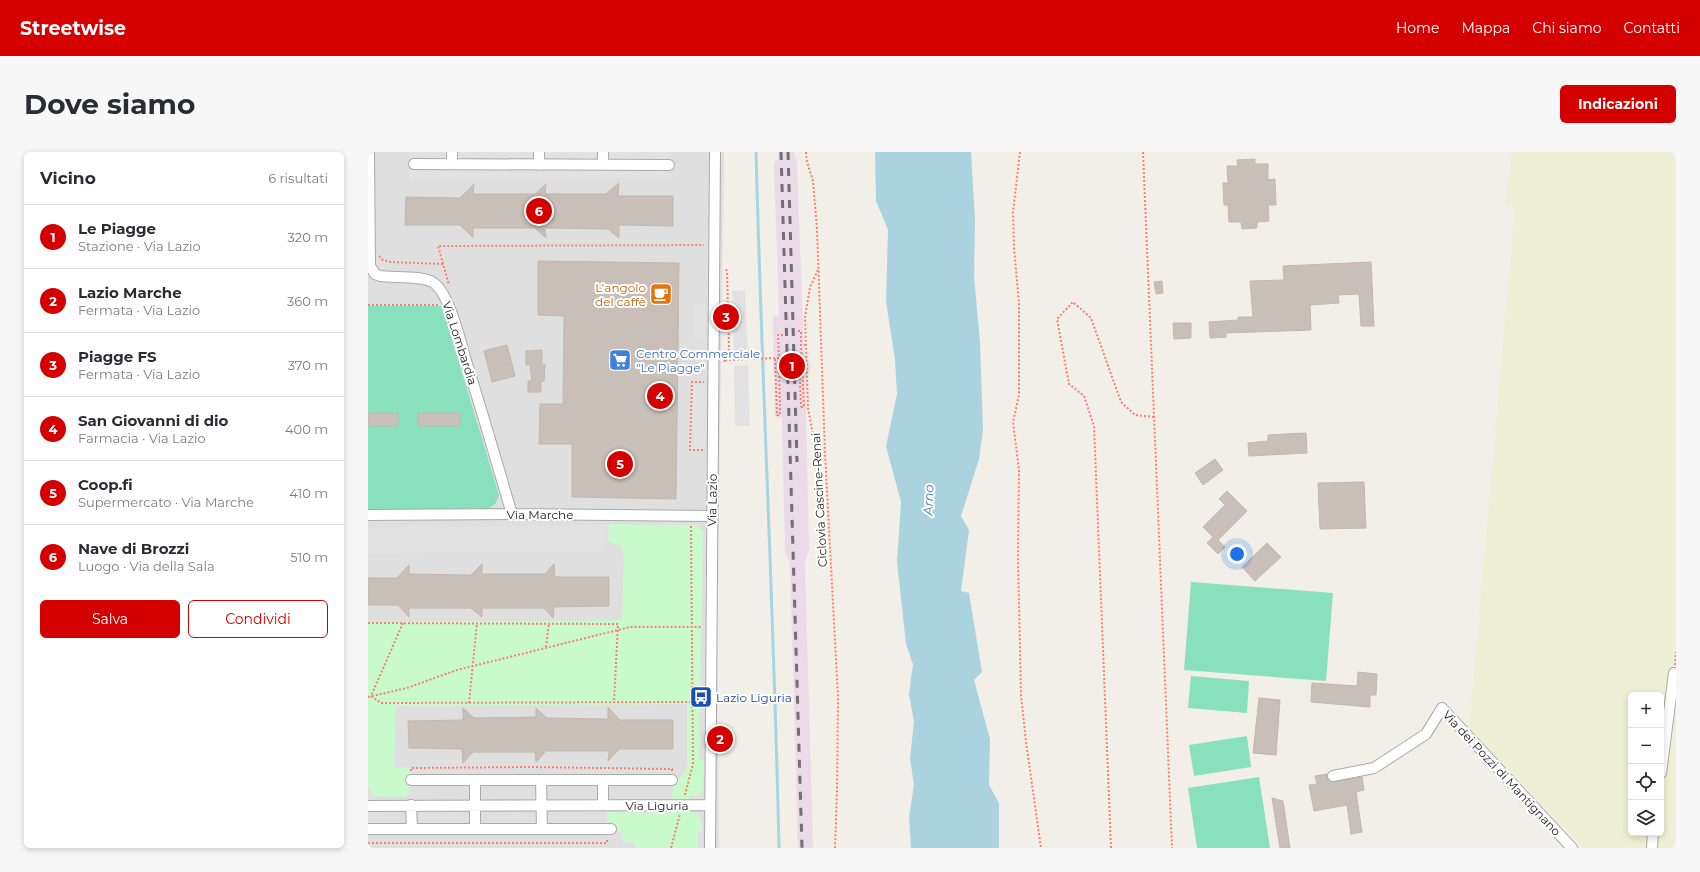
<!DOCTYPE html>
<html lang="it">
<meta charset="utf-8">
<style>
body{margin:0;font-family:Montserrat,sans-serif;background:#f7f7f7;color:#2b2b33}
.controls{position:absolute;right:12px;bottom:12px;display:grid;overflow:hidden;border-radius:6px;box-shadow:0 2px 6px #0003}
.controls button{width:36px;height:36px;display:grid;place-items:center;padding:0;border:0;border-bottom:1px solid #e1e1e2;background:#fff;color:#2b2b33;font:20px sans-serif}
.you{position:absolute;left:869px;top:402px;width:14px;height:14px;margin:-10px;border:3px solid #fff;border-radius:50%;background:#1a73e8;box-shadow:0 0 0 6px #1a73e833}
.badge{display:grid;place-items:center;width:26px;height:26px;border-radius:50%;background:#d40000;color:#fff;font-size:13px;font-weight:700}
.pin{position:absolute;translate:-50% -50%;border:2px solid #fff;box-shadow:0 1px 4px #0006}
.list{margin:0;padding:0;list-style:none}
h2{display:flex;justify-content:space-between;align-items:center;height:52px;margin:0;padding:0 16px;font-size:17px}
h2 small{font-size:13px;font-weight:400;color:#7c7c81}
.list li{display:grid;grid-template-columns:26px 1fr auto;gap:12px;align-items:center;box-sizing:border-box;height:64px;padding:0 16px;border-top:1px solid #e1e1e2}
.list b{display:block;font-size:15px;white-space:nowrap}
.list p{margin:0;font-size:13px;white-space:nowrap;color:#7c7c81}
.list em{font-size:13px;font-style:normal;color:#7c7c81}
.actions{display:flex;gap:8px;padding:12px 16px}
.actions a{flex:1;padding:9px 0;border:1px solid #d40000;border-radius:6px;text-align:center;font-size:14px;color:#d40000}
.actions .main{background:#d40000;color:#fff}
.icon{flex:none;width:22px;height:22px;fill:none;stroke:currentColor;stroke-width:2;stroke-linecap:round;stroke-linejoin:round}
.map{position:relative;flex:none;width:1308px;height:696px;overflow:hidden;border-radius:6px}
header{display:flex;align-items:center;gap:24px;box-sizing:border-box;height:56px;padding:0 20px;background:#d40000;color:#fff}
header strong{font-size:19px}
nav{display:flex;gap:22px;margin-inline-start:auto;font-size:14px}
.intro{display:flex;align-items:center;justify-content:space-between;box-sizing:border-box;height:96px;padding:0 24px}
h1{margin:0;font-size:28px}
.button{padding:10px 18px;border-radius:6px;background:#d40000;color:#fff;font-size:14px;font-weight:700}
main{display:flex;gap:24px;padding:0 24px}
aside{flex:1;background:#fff;border-radius:6px;box-shadow:0 2px 6px #0003}
.map>svg:first-child{display:block}
</style>
<header>
<strong>Streetwise</strong>
<nav><a>Home</a><a>Mappa</a><a>Chi siamo</a><a>Contatti</a></nav>
</header>
<div class="intro"><h1>Dove siamo</h1><a class="button">Indicazioni</a></div>
<main>
<aside>
<h2>Vicino<small>6 risultati</small></h2>
<ul class="list">
<li><span class="badge">1</span><div><b>Le Piagge</b><p>Stazione · Via Lazio</p></div><em>320 m</em></li>
<li><span class="badge">2</span><div><b>Lazio Marche</b><p>Fermata · Via Lazio</p></div><em>360 m</em></li>
<li><span class="badge">3</span><div><b>Piagge FS</b><p>Fermata · Via Lazio</p></div><em>370 m</em></li>
<li><span class="badge">4</span><div><b>San Giovanni di dio</b><p>Farmacia · Via Lazio</p></div><em>400 m</em></li>
<li><span class="badge">5</span><div><b>Coop.fi</b><p>Supermercato · Via Marche</p></div><em>410 m</em></li>
<li><span class="badge">6</span><div><b>Nave di Brozzi</b><p>Luogo · Via della Sala</p></div><em>510 m</em></li>
</ul>
<div class="actions"><a class="main">Salva</a><a>Condividi</a></div>
</aside>
<div class="map">
<svg width="1308" height="696" viewBox="0 0 1308 696">
<rect width="100%" height="100%" fill="#f2efe9"/>
<path fill="#e0dfdf" d="M0,0H356L349,489L351,696H0Z"/>
<path fill="#ebdbe8" d="M410,0H426L429,10L438,258L441,399L437,410L445,696H430L422,411L417,400L414,266L407,265L405,164H411L406,11L410,6Z"/>
<path fill="#eef0d5" fill-rule="evenodd" d="M1144,0H1308V696H1216L1101,576L1147,54L1137,53ZM1263,543H1293V681H1263Z"/>
<path fill="#c8facc" d="M241,372L329,373L335,380L331,608H336L335,640L329,644H321V659C332,662 335,668 334,680H330V696H267V690L255,691L254,681L248,677L239,673V660L304,661L305,629C314,625 317,622 319,612V552L28,554L26,615L42,616L41,642L35,645L5,644L0,634V470L254,468L256,405L253,394L240,389Z"/>
<path fill="#88e0be" d="M0,154H74L131,343L128,351L120,357L0,358Z
M823,430L965,441L958,529L816,518Z
M823,524L881,529L879,561L820,556Z
M879,584L883,615L826,624L821,593Z
M891,625L902,696H829L820,636Z"/>
<path fill="#e2e2e2" d="M42,0H303V26L42,27Z
M377,138L380,202L366,203L364,139Z
M325,152H338V186H325Z
M380,213L382,274H367L366,214Z
M323,231L338,232L337,298L322,297Z
M236,373V399L0,401V376Z"/>
<path fill="#aad3df" d="M507,0H603L607,68L606,124L612,190L615,278L611,307L593,364L601,378L593,439L601,441L614,520L606,528L622,587L621,633L631,651V696H543L541,665L546,633L542,606L546,570L541,542L545,512L538,492L529,410L533,350L518,294L529,242L527,208L518,149L520,78L508,49Z"/>
<g fill="none" stroke-linecap="round" stroke-linejoin="round">
<path stroke="#aad3df" stroke-width="3" d="M388,0C394,232 406,464 411,696"/>
</g>
<path fill="#c7bfb8" stroke="#c4b6ab" d="M887,7V12H900V28L907,27L908,53H900L901,69L889,70V76L874,77L873,70H861L860,53H856L855,31H860L859,14H870L869,8Z
M251,31L250,44H305V74L251,73V86L240,77L177,76L178,86L167,76H105V86L92,73H37L38,45L92,46L106,32L105,42H167L178,32L177,42H238Z
M170,109L311,111L308,347L204,345V292H171L172,252H195L196,164L170,163Z
M1003,110L1006,174H993L991,142L970,143L971,151L942,153L943,178L858,181V185L842,186L841,170L870,168V165H885L882,129L916,128L915,114Z
M794,129L795,141L788,142L786,130Z
M805,171H823V186L806,187Z
M139,193L147,224L124,230L116,199Z
M174,198V212L177,213L176,229L173,230V240H160V229H164L162,213H158V199Z
M0,261H30V274H0Z
M50,261H92V274H50Z
M938,281L939,301L881,304L880,291L900,289V283Z
M847,307L855,318L835,333L827,321Z
M996,330L998,376L952,377L950,331Z
M859,339L879,359L850,388L857,395L850,402L839,391L845,385L835,375L857,353L851,347Z
M899,391L913,405L887,429L874,415Z
M114,412V422H177L186,412L187,425H241V454L186,455L185,466L176,456H114V465L103,456H41V465L30,453H0V426H29L41,413V422L103,423Z
M990,520L1009,522L1008,543H1002V555L943,550L944,531L989,534Z
M891,546L912,548L908,603L885,601Z
M240,555L252,568H305V597H251L240,609L241,599H178L168,610L167,600H105L95,611L94,597L41,596L40,569L95,568V556L106,566L168,565V556L179,566L240,567Z
M959,622L960,628L963,630L994,625L996,638L988,640L994,680L983,682L979,653L946,659L941,633L949,632L947,624Z
M904,646L915,649L922,696H912Z"/>
<g fill="none" stroke-linecap="round" stroke-linejoin="round">
<g stroke="#a9a9a9" stroke-width="12">
<path id="street" d="M1,0L2,114L7,122L12,124C26,126 55,123 66,131C82,143 93,192 99,212C115,262 129,312 144,362
M46,12L301,13
M84,12V0
M171,13V0
M235,13V0
M0,363L144,362L344,364
M1293,621L1306,521
M965,624L1006,616L1058,582L1074,556L1204,696
M43,628H304
M173,628L174,677
M235,628V653
M43,653L44,677
M0,654L342,653
M0,677H243
M107,677V628
M342,696L347,0
M1284,696L1285,681"/>
</g>
<path stroke="#fa8072" stroke-width="2" stroke-dasharray="2 2" stroke-linecap="butt" d="M438,0L439,10L445,29L449,77L457,301L470,545L469,639L467,696
M652,0L645,60L646,96L651,151V243L645,270L651,318L650,406L653,543L658,590L673,696
M775,0L804,696
M11,104L15,108L22,110L75,112L81,133
M75,112L70,94L336,93
M450,118L442,135L437,165L440,256L445,283L456,300
M0,153H71
M430,179H433V195
M431,206L433,255
M407,207L409,263H412L411,212H417
M357,208L411,206L410,183H416
M356,210L361,197L359,119L357,116
M433,255H436L433,193H437
M335,298H322L324,230H336
M0,471L250,472L246,550
M35,471L3,544L13,551L325,550
M178,495L181,471
M1307,513L1308,500
M0,545L39,536L89,518L262,475H333
M101,551L109,471
M43,619V616L163,615L304,617V620
M317,643L325,612L323,373
M0,691H239V686
M303,696L312,662
M743,696L726,274L716,244L701,232L689,167L705,150L723,166L753,250L767,263L786,265"/>
<use href="#street" stroke="#fff" stroke-width="10"/>
<path stroke="#707070" stroke-width="3" stroke-dasharray="8 8" stroke-linecap="butt" d="M413,0L434,696
M420,0L429,310"/>
</g>
<defs>
<g id="cafe-square" transform="scale(1.15)"><rect x="-9" y="-9" width="18" height="18" rx="4" fill="#e8710a" stroke="#fff"/><path d="M-5.5-4.5H6V0H3Q3 3.5 0 3.5H-2.5Q-5.5 3.5-5.5 0ZM3-3.2v2h1.7v-2ZM-6 4.5H4V6H-6Z" fill="#fff"/></g>
<g id="supermarket-square" transform="scale(1.15)"><rect x="-9" y="-9" width="18" height="18" rx="4" fill="#3f7fe0" stroke="#fff"/><path d="M-6-5.5h2.5l.6 2H6L4.5 2H-2.5L-4.4-4H-6ZM-1.5 3.2a1.3 1.3 0 1 0 .1 0ZM3 3.2a1.3 1.3 0 1 0 .1 0Z" fill="#fff"/></g>
<g id="bus-square" transform="scale(1.15)"><rect x="-9" y="-9" width="18" height="18" rx="4" fill="#1a4fb4" stroke="#fff"/><path d="M-5-6H5V4H4V6H2V4H-2V6H-4V4H-5ZM-3.5-4V0h7V-4ZM-3.5 1.2v1.5H-2V1.2ZM2 1.2v1.5H3.5V1.2Z" fill="#fff"/></g>
</defs>
<g fill-rule="evenodd">
<use href="#cafe-square" x="293" y="142"/>
<use href="#supermarket-square" x="252" y="208"/>
<use href="#bus-square" x="333" y="545"/>
</g>
<g text-anchor="middle" dominant-baseline="central" stroke-width="4" stroke-linejoin="round" paint-order="stroke">
<g font-size="12" fill="#c56008" stroke="#fff" text-anchor="end">
<text x="278" y="135">L’angolo<tspan x="278" dy="14">del caffè</tspan></text>
</g>
<g font-size="12" fill="#222" stroke="#fff">
<text transform="translate(92 191) rotate(72)">Via Lombardia</text>
<text transform="translate(344 348) rotate(-89)">Via Lazio</text>
<text transform="translate(451 348) rotate(-93)">Ciclovia Cascine-Renai</text>
<text x="172" y="362">Via Marche</text>
<text transform="translate(1134 621) rotate(47)">Via dei Pozzi di Mantignano</text>
<text x="289" y="653">Via Liguria</text>
</g>
<g font-size="12" fill="#366cbe" stroke="#fff" text-anchor="start">
<text x="268" y="201">Centro Commerciale<tspan x="268" dy="14">"Le Piagge"</tspan></text>
</g>
<g font-size="12" fill="#164399" stroke="#fff" text-anchor="start">
<text x="348" y="545">Lazio Liguria</text>
</g>
<g font-size="13" font-style="italic" fill="#4a7aab" stroke="#fff">
<text transform="translate(560 348) rotate(-88)">Arno</text>
</g>
</g>
</svg>
<div class="controls">
<button>+</button>
<button>−</button>
<button><svg class="icon" aria-label="locate" viewBox="0 0 24 24"><circle cx="12" cy="12" r="6"/><path d="M12 2v4M12 18v4M2 12h4M18 12h4"/></svg></button>
<button><svg class="icon" aria-label="layers" viewBox="0 0 24 24"><path d="M12 4l9 5-9 5-9-5zM3 14l9 5 9-5"/></svg></button>
</div>
<div class="you"></div>
<div class="pin badge" style="left:424px;top:214px">1</div>
<div class="pin badge" style="left:352px;top:587px">2</div>
<div class="pin badge" style="left:358px;top:165px">3</div>
<div class="pin badge" style="left:292px;top:244px">4</div>
<div class="pin badge" style="left:252px;top:312px">5</div>
<div class="pin badge" style="left:171px;top:59px">6</div>
</div>
</main>
